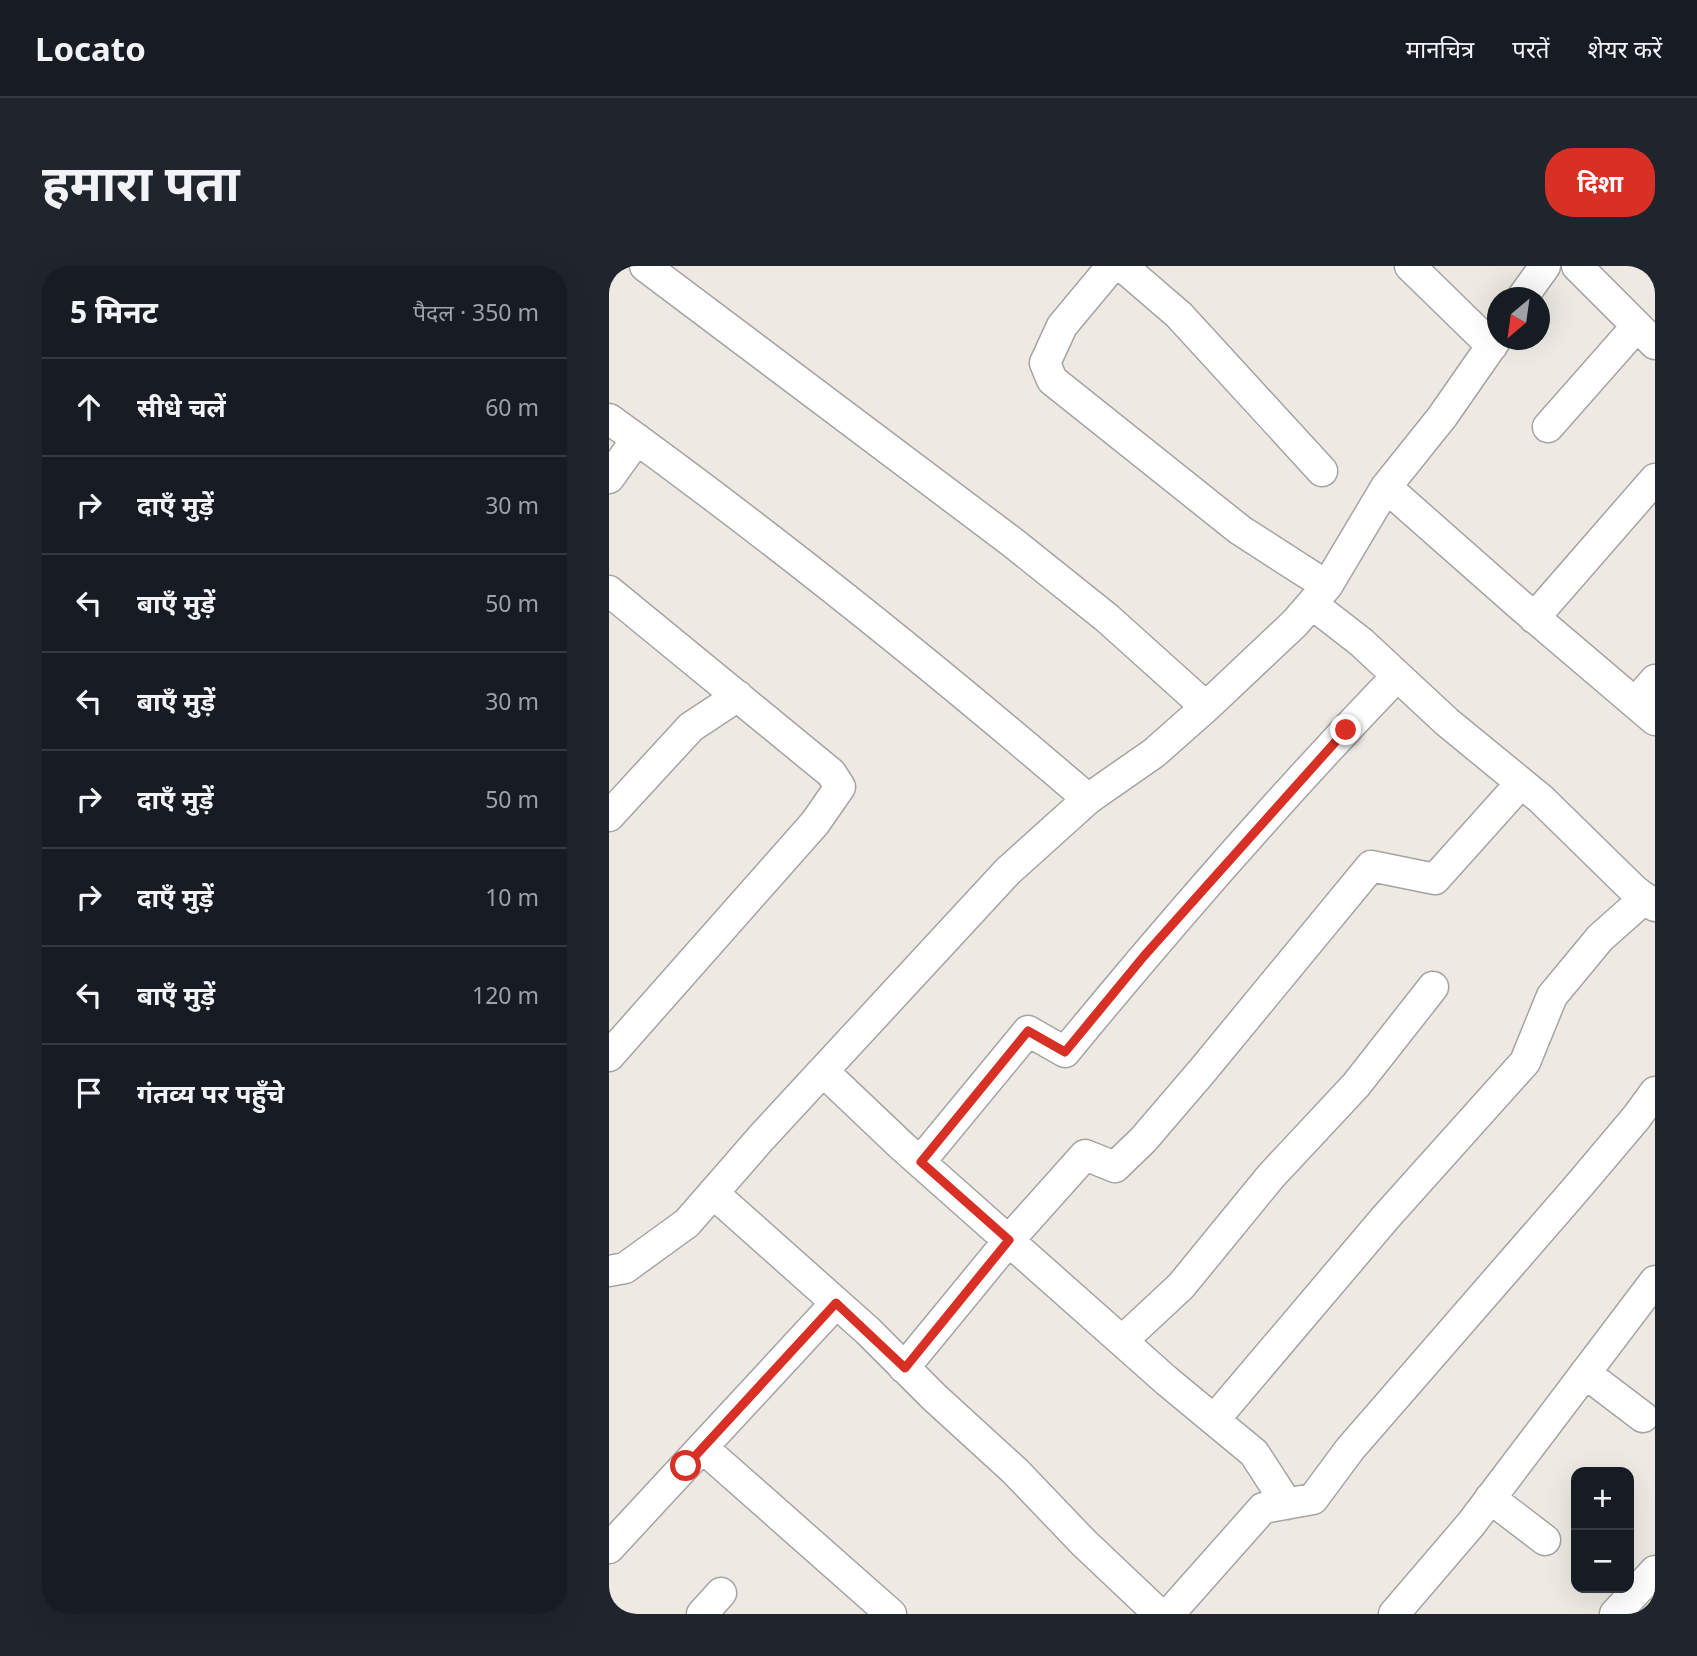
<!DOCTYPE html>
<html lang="hi">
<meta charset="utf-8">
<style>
body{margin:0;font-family:"Noto Sans","Noto Sans Devanagari",sans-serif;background:#20242c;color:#f1f3f6}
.controls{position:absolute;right:21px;bottom:21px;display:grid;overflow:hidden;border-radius:14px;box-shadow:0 7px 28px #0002}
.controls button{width:63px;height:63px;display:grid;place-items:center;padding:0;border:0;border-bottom:2px solid #363941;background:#171b24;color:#f1f3f6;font:35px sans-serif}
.compass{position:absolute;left:878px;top:21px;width:63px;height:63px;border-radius:50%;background:#171b24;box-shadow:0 7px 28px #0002;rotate:209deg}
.stop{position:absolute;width:21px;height:21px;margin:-16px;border:5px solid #d93025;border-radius:50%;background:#fff}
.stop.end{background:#d93025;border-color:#fff;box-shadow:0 2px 7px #0008}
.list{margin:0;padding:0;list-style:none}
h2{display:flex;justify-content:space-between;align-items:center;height:91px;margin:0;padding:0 28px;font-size:30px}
h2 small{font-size:23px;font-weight:400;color:#9ea1a6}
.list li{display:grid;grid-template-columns:46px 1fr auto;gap:21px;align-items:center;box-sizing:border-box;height:98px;padding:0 28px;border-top:2px solid #363941}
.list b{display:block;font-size:26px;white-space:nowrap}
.list em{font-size:23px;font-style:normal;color:#9ea1a6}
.icon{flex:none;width:38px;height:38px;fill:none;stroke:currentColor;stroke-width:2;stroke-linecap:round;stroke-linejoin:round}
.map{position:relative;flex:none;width:1046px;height:1348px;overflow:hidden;border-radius:28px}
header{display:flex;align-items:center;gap:42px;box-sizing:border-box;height:98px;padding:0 35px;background:#171b24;border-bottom:2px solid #363941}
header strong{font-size:33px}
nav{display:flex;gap:38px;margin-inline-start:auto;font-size:24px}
.intro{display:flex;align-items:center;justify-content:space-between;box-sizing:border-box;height:168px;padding:0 42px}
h1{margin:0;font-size:49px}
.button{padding:18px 32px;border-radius:28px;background:#d93025;color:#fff;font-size:24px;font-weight:700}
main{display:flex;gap:42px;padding:0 42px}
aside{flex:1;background:#171b24;border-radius:28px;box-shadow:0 7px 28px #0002}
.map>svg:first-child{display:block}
</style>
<header>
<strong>Locato</strong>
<nav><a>मानचित्र</a><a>परतें</a><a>शेयर करें</a></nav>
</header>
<div class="intro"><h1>हमारा पता</h1><a class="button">दिशा</a></div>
<main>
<aside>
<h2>5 मिनट<small>पैदल · 350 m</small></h2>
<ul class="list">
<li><svg class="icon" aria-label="ahead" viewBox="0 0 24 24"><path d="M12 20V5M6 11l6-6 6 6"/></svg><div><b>सीधे चलें</b></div><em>60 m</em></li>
<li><svg class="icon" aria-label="right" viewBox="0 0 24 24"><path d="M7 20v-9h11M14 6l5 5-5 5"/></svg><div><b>दाएँ मुड़ें</b></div><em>30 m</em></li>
<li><svg class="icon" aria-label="left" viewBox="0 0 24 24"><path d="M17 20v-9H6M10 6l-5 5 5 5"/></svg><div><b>बाएँ मुड़ें</b></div><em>50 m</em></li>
<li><svg class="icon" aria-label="left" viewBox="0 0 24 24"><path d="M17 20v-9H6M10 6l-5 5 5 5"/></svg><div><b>बाएँ मुड़ें</b></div><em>30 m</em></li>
<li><svg class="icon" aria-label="right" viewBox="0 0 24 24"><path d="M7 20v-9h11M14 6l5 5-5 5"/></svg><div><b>दाएँ मुड़ें</b></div><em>50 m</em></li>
<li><svg class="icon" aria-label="right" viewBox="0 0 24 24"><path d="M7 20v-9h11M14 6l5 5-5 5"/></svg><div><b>दाएँ मुड़ें</b></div><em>10 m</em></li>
<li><svg class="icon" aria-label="left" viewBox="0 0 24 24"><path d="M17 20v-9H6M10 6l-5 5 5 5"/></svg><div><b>बाएँ मुड़ें</b></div><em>120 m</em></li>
<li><svg class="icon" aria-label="arrive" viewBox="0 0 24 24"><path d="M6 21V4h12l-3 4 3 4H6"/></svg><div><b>गंतव्य पर पहुँचे</b></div></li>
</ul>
</aside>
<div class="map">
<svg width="1046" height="1348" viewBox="0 0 1046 1348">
<rect width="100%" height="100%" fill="#eeeae3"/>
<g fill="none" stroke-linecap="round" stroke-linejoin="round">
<g stroke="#a4a4a4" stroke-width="33">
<path id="minor" d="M36,0L403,276L498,352L597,441
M503,0L453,60L436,97L443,114L631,264L718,320
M513,0L570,49L713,205
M801,0L883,80
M968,0L1046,78
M913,32L936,0
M0,153C165,272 324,400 479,533
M939,161L1028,60
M0,212L28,173
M777,221L912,340L1046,454
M0,325L222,507L231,521L206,557L0,790
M703,338L752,376L838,456L932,533L1025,624L1046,640
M925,352L1046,213
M1027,436L1046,414
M0,550L82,461L129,430
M214,805L294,881L558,1115L645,1187L678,1238
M311,896L419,765L456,786C562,657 672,531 788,410
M104,927L259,1065L325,1131L406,1205L475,1277L550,1348
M0,1005L16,1002L78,957L152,872L399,605L479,533L545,487L597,441L686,357L718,320L777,221L833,151L888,72
M513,1075L572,1020L662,910L747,819L824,721
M295,1102L400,974L476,889L506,901L534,874L594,804L762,600L826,613L912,517
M976,1107L1034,1151
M605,1154L777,951L916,796L943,730L991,672L1036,632
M94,1182L282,1348
M881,1232L936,1274
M0,1282L227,1037
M93,1348L112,1327
M560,1348L654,1242L704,1233L741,1183L967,923L1027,852L1046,826
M785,1348L862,1258L1046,1015
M1006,1348L1046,1305"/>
</g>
<use href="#minor" stroke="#fff" stroke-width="30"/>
</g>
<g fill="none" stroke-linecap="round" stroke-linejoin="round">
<path stroke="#d93025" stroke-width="9" d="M77,1200L227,1037L296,1102L400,974L312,896L419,765L456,786L535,690L737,464"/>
</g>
</svg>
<div class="controls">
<button>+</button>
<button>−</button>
</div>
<svg class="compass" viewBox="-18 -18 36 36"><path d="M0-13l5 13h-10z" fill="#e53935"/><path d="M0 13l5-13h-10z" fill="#9ea1a6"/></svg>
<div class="stop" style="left:77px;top:1200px"></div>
<div class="stop end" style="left:737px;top:464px"></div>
</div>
</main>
